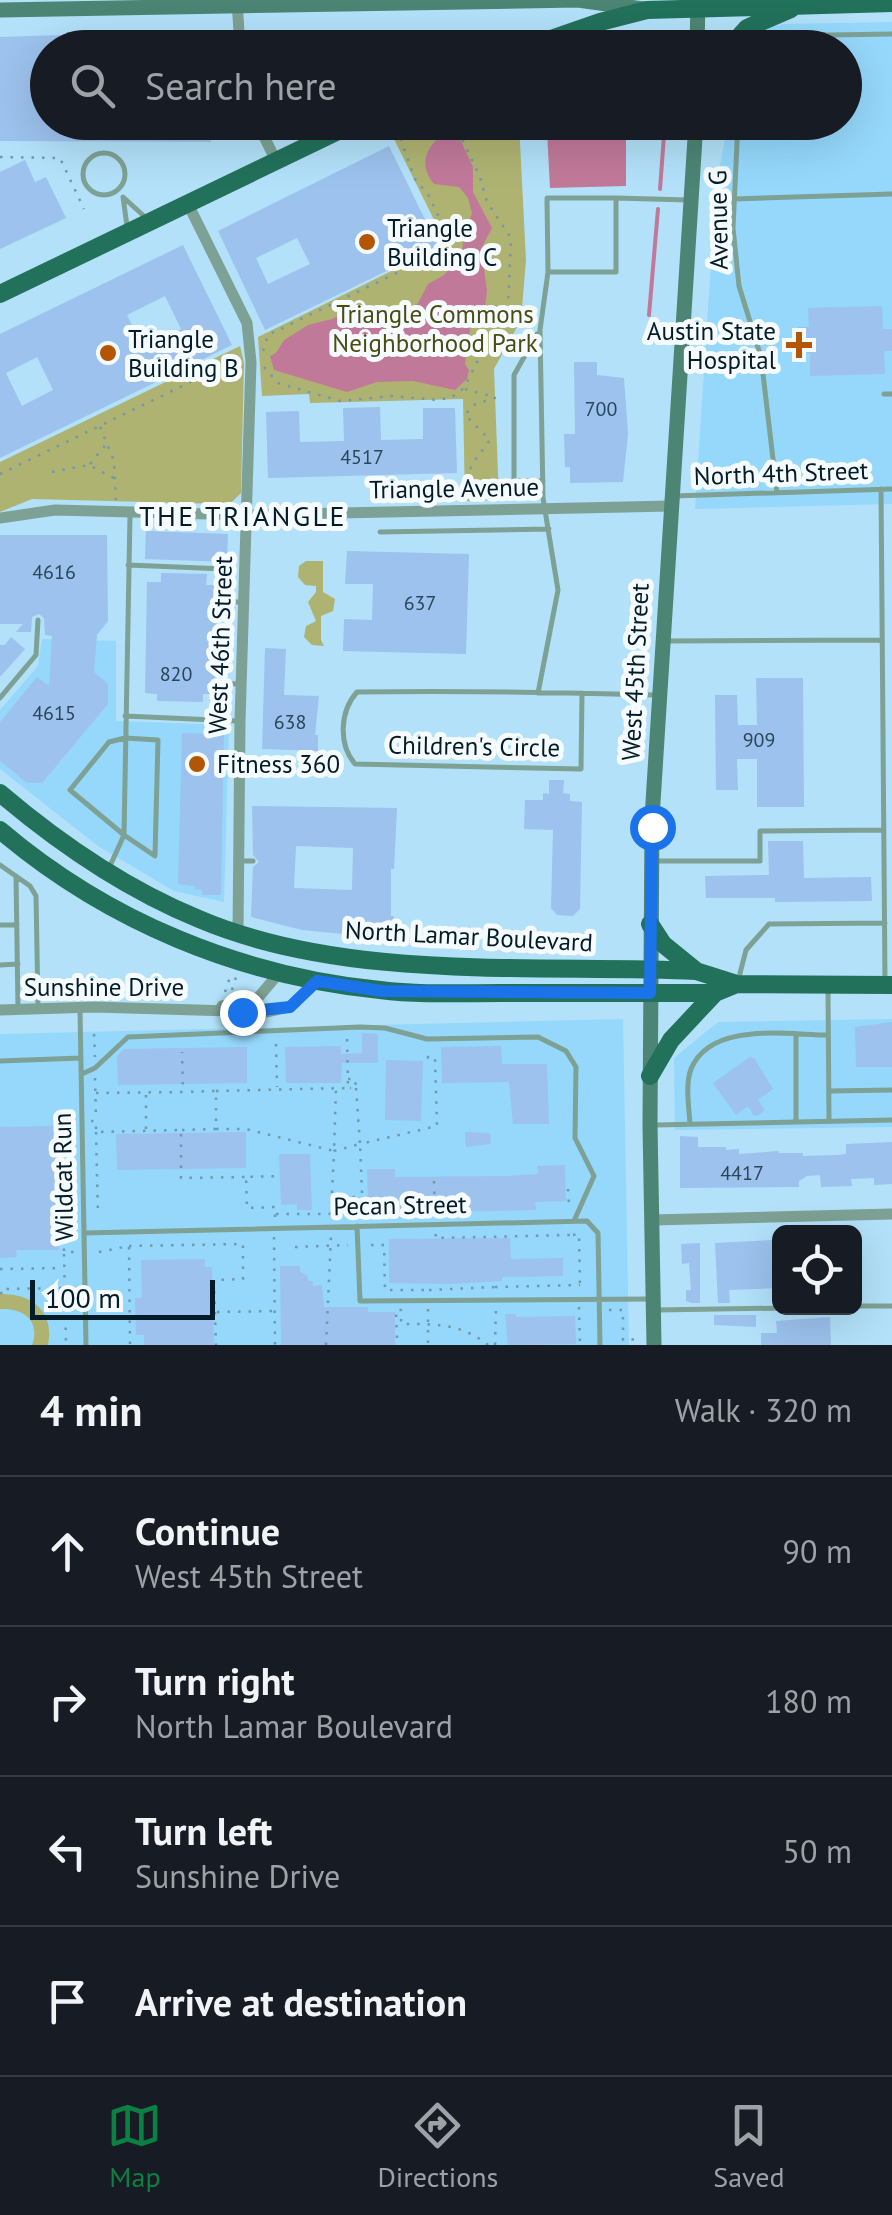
<!DOCTYPE html>
<meta charset="utf-8">
<style>
body{margin:0;font-family:"PT Sans",sans-serif;background:#242831;color:#f1f3f6}
.controls{position:absolute;right:30px;bottom:30px;display:grid;overflow:hidden;border-radius:15px;box-shadow:0 10px 40px #0002}
.controls button{width:90px;height:90px;display:grid;place-items:center;padding:0;border:0;border-bottom:2px solid #363941;background:#171b24;color:#f1f3f6;font:50px sans-serif}
.scale{position:absolute;left:30px;bottom:25px;width:185px;box-sizing:border-box;padding-left:10px;border:5px solid #041c27;border-top:0;font-size:28px;line-height:35px;white-space:nowrap;color:#041c27;-webkit-text-stroke:8px #f5fbfe;paint-order:stroke}
.stop{position:absolute;width:30px;height:30px;margin:-22px;border:8px solid #1a73e8;border-radius:50%;background:#fff}
.stop.end{background:#1a73e8;border-color:#fff;box-shadow:0 2px 10px #0008}
.list{margin:0;padding:0;list-style:none}
h2{display:flex;justify-content:space-between;align-items:center;height:130px;margin:0;padding:0 40px;font-size:42px}
h2 small{font-size:32px;font-weight:400;color:#9ea1a6}
.list li{display:grid;grid-template-columns:65px 1fr auto;gap:30px;align-items:center;box-sizing:border-box;height:150px;padding:0 40px;border-top:2px solid #363941}
.list b{display:block;font-size:38px;white-space:nowrap}
.list p{margin:0;font-size:32px;white-space:nowrap;color:#9ea1a6}
.list em{font-size:32px;font-style:normal;color:#9ea1a6}
.icon{flex:none;width:55px;height:55px;fill:none;stroke:currentColor;stroke-width:2;stroke-linecap:round;stroke-linejoin:round}
.map{position:relative;flex:none;width:892px;height:1345px;overflow:hidden}
.search{position:absolute;background:#171b24;box-shadow:0 10px 40px #0002;left:30px;right:30px;top:30px;height:110px;display:flex;align-items:center;gap:25px;box-sizing:border-box;padding:0 35px;border-radius:55px;color:#9ea1a6;font-size:38px}
.sheet{height:730px;background:#171b24}
nav{display:flex;justify-content:space-around;align-items:center;box-sizing:border-box;height:140px;border-top:2px solid #363941;background:#171b24;font-size:28px;color:#9ea1a6}
nav a{display:grid;justify-items:center;gap:5px}
nav .on{color:#0b8043}
.map>svg:first-child{display:block}
</style>
<div class="map">
<svg width="892" height="1345" viewBox="0 0 892 1345">
<rect width="100%" height="100%" fill="#b2e1f9"/>
<path fill="#95d8fb" d="M892,22V504L695,509L716,187L728,123L844,122V48L741,47L761,30L784,24Z
M42,639L116,641V721L229,725L224,902L174,891L98,846L0,769V710L38,666Z
M623,1019L629,1345H0V1034Z
M892,1019V1127L675,1130L674,1058L718,1022Z"/>
<path fill="#afb372" d="M416,123H519L526,260L521,320L494,369L499,500L465,501L463,399L310,403L309,394L262,396L258,337L446,244L391,133Z
M240,346L244,363L241,493L225,509L222,504L32,499L0,512V462Z
M306,561H323V592L335,599L333,611L321,616V640L324,646L312,645L304,637L306,626L316,621L308,602L316,592V586L305,585L298,577L299,566Z
M0,1294C31,1293 55,1311 48,1345H32C41,1320 23,1308 0,1309Z"/>
<path fill="#c1799a" d="M455,128L473,167V192L492,228L481,249L487,290L485,307L470,329L465,364L469,370L467,379L455,390L413,381L377,382L347,392L274,370L270,356L276,353L284,340L308,325L332,319L360,305L373,315L409,311L418,303L428,284L444,275L462,253L464,233L472,213L468,198L459,187L434,184C414,161 432,137 455,128Z
M547,131H626V186L550,188Z"/>
<g fill="none" stroke-linecap="round" stroke-linejoin="round">
<path stroke="#c1799a" stroke-width="4" d="M457,137L482,122
M660,189L665,122
M649,315L658,209"/>
</g>
<path fill="#9cc2ed" fill-rule="evenodd" d="M202,33H212V48H146L145,39L200,37Z
M91,34V48H48V122H212L211,142L0,141V37Z
M389,146L438,246L265,330L218,231ZM297,238L310,264L268,284L256,258Z
M25,160L35,182L46,177L66,218L0,249V172Z
M183,245L232,345L0,458V334ZM165,296L181,329L143,348L127,315ZM37,357L53,390L22,406L6,373Z
M882,306L883,329H892V351H884L885,374L810,376V353L798,354V327H809L808,308Z
M574,362H597V375L624,378L628,434L623,482L570,483V467H565L564,434H575Z
M380,407L381,440L423,439V408H455L457,473L268,478L266,412L299,411L300,442L344,441L343,408Z
M146,531L228,534L227,562L145,559Z
M0,535H107L108,621L97,635L94,672L108,684V704L42,783H27L0,761V722L37,677L49,686L52,636L45,635L44,618L39,614L32,617L31,632H16L23,624H0Z
M347,551L469,554L466,654L343,651L344,619L372,620L373,584H345Z
M161,573L207,574L206,585H218L216,677L210,684L216,689V694H203V702L157,701V694L145,693L147,582H161Z
M11,637L25,649L0,677V645H5Z
M265,648L286,649L284,695L319,696L315,735H318V751L262,749Z
M756,678H803L804,807H757V759H737L738,790H716L715,695H737L738,725H757Z
M215,728H224L221,895H202V890L195,889V886L178,884L182,733L215,734Z
M549,780H564L563,793L570,794V801L582,802L580,909L573,916L557,915L551,908L553,830L524,829L525,800H543V793L549,794Z
M252,806L397,808L394,869H391V916H394L395,939L302,930L251,917L253,867L259,862L253,855ZM296,846L353,848L352,890L294,888Z
M768,841H803L804,878L871,877L872,901L775,902V898H706L705,876L769,875Z
M892,1022V1067H856L855,1027Z
M362,1033L378,1034V1063H342L341,1083H286L285,1047L341,1046V1054L362,1053Z
M501,1046L502,1064H547L549,1124H513L509,1082L442,1083L441,1047Z
M247,1047V1083L118,1085L117,1056L124,1049Z
M750,1057L754,1058L773,1089L758,1100L765,1110L759,1115L754,1116L748,1106L736,1115L713,1083Z
M386,1060L423,1061L421,1121L385,1120Z
M53,1126L54,1154H60V1173H54L59,1250H16L17,1257L0,1258V1127Z
M246,1132V1168L117,1170L116,1134Z
M465,1132L490,1133L491,1144L466,1147Z
M680,1136L698,1137V1147H726V1150L739,1149V1154L779,1151V1153H803V1156L838,1155L846,1154V1144L892,1142V1184L874,1185V1178L851,1179L852,1186L821,1187L820,1175L807,1176L799,1181V1187L680,1188Z
M279,1154H310L312,1210H297V1204L281,1205Z
M565,1165L566,1201L535,1202L536,1210L398,1213L397,1204L368,1205L367,1169H395V1177L508,1176L538,1174L537,1166Z
M510,1238L511,1259L563,1258V1276L502,1277V1281L451,1284L389,1283V1239Z
M774,1240L775,1278H780V1288L729,1290L730,1303H718L715,1243Z
M700,1243V1303H692L686,1301V1290H691L689,1263L682,1264L681,1244Z
M205,1259V1267H212L214,1345H144V1335H136L135,1298H142L141,1260Z
M280,1266H300V1272L308,1276V1281H313V1286L322,1285L324,1307H368V1312H395V1345H281Z
M505,1314H516V1317L575,1316L576,1344L508,1345Z
M714,1315H756V1327L714,1325Z
M830,1317L831,1345H761V1333H777L776,1321Z"/>
<g fill="none" stroke-linecap="round" stroke-linejoin="round">
<path stroke="#7298ab" stroke-width="2.5" stroke-dasharray="2.5 8" stroke-linecap="butt" d="M0,157L60,158L84,209
M263,351L268,335L434,255L451,243L429,196L415,179L398,132
M264,367L278,383L340,401L392,396L438,400L452,397L464,388L490,336L508,310L511,238L487,202L480,177L454,122
M465,389L491,396
M100,427L114,461L116,502
M90,464L107,443
M52,472L89,465L114,478
M0,474L234,361
M494,497L475,487L468,477L472,464L490,440L465,415L473,405L498,397
M232,990L237,974
M225,992L230,977
M94,1034L95,1057
M276,1044L277,1087
M95,1078L96,1120
M348,1079H355L356,1088H350
M356,1088L360,1144L437,1126L435,1058H428V1049
M216,1091L348,1088L347,1037
M96,1093L183,1092L182,1052
M91,1121H96V1132L181,1130V1178L246,1177
M72,1122H62L64,1252H74
M146,1129V1092
M216,1129H246L334,1151L336,1088
M182,1130L216,1129V1091L183,1092
M96,1132L98,1216
M434,1181L435,1213
M568,1189L569,1207
M276,1214H331V1217
M331,1214L334,1151L360,1144L362,1193L332,1208
M275,1217V1207L247,1208L246,1177L278,1176
M436,1234L435,1238L571,1235
M573,1235L579,1234L580,1289
M274,1237L275,1345
M371,1245H384L385,1290H427V1293
M129,1246L243,1244V1279L214,1280L216,1345
M295,1247L348,1245
M99,1252L129,1246L130,1345
M64,1254L66,1345
M0,1269L63,1268
M495,1287L580,1285
M429,1290L495,1287
M0,1293H5V1289L63,1288
M579,1307L580,1345
M428,1309V1345
M609,1310H623V1340L637,1339
M217,1312L274,1311
M397,1338L396,1310H401V1324C434,1324 461,1323 488,1345
M326,1345L331,1237
M495,1345L496,1307"/>
<path stroke="#7da194" stroke-width="5" d="M755,48L769,36L892,34
M738,122L733,228L739,286L761,357L777,493
M83 174a21 21 0 1 1 42 0a21 21 0 1 1-42 0Z
M616,198L688,200
M734,199L892,194
M127,226L123,197L145,217
M537,334L514,375V481H543
M884,394H892
M881,489L885,982
M674,496L892,489
M380,532L549,529
M128,565L225,569V602H242
M665,641L882,640
M216,683L238,684
M538,693L558,590L543,498L540,330L548,272L547,198H616V272H548
M582,693L581,769L355,764C338,744 340,711 357,692C456,691 556,692 655,695
M0,698L36,655L38,620
M125,716L237,721
M125,738L158,740L155,856L124,835L70,790L109,742Z
M240,861H253
M657,861H760V831L884,830
M0,865L30,886L36,896L38,1006
M110,866L124,835L130,515
M16,876L18,1008
M0,925H17
M0,965L18,964
M738,981L746,950L769,924L885,923
M828,989L829,1121
M80,1010L86,1345
M796,1035V1122
M0,1061L81,1058
M82,1074L95,1068L128,1037L360,1027L385,1028L427,1039L538,1037L566,1051L576,1067L575,1138L594,1176L574,1221
M830,1091L892,1090
M690,1124C689,1107 685,1085 691,1069C711,1021 787,1035 828,1035
M655,1125L892,1120
M357,1226L360,1301L650,1299
M84,1233L587,1221L598,1233L600,1345
M854,1306H892
M656,1310L787,1308"/>
<path stroke="#7da194" stroke-width="11" d="M237,0L240,48
M257,122L276,161
M188,204L247,323L251,362L240,721L238,932
M0,518L55,510L248,515L671,506
M222,1006L257,999L279,973
M0,1010L94,1007L267,1012L290,1007L317,981
M652,1220L892,1214"/>
<path stroke="#4c8573" stroke-width="15" d="M0,10L578,0L643,9
M697,48L698,0
M654,1345L650,1125L652,818L696,122"/>
<path stroke="#22715b" stroke-width="18" d="M525,48L600,22L647,10L892,3
M729,48L747,28L791,9
M695,131L699,122
M0,294L357,122
M0,793C60,844 126,889 199,919C347,982 537,964 696,971L737,984L892,985
M0,830C107,921 240,976 380,990C420,995 461,993 502,993C573,993 644,993 715,993L737,984
M650,924L663,944L695,970
M650,1076L671,1040L715,993"/>
</g>
<g fill="none" stroke-linecap="round" stroke-linejoin="round">
<path stroke="#1a73e8" stroke-width="12" d="M242,1012L290,1007L317,981L382,991L650,993L652,827"/>
</g>
<g fill="#b35501" stroke="#f5fbfe" stroke-width="4">
<circle cx="367" cy="242" r="10"/>
<path d="M794 330h10v10h10v10h-10v10h-10v-10h-10v-10h10z"/>
<circle cx="108" cy="353" r="10"/>
<circle cx="197" cy="764" r="10"/>
</g>
<g text-anchor="middle" dominant-baseline="central" stroke-width="10" stroke-linejoin="round" paint-order="stroke">
<g font-size="20" fill="#2a4658">
<text x="601" y="409">700</text>
<text x="362" y="457">4517</text>
<text x="54" y="572">4616</text>
<text x="420" y="603">637</text>
<text x="176" y="674">820</text>
<text x="54" y="713">4615</text>
<text x="290" y="722">638</text>
<text x="759" y="740">909</text>
<text x="742" y="1173">4417</text>
</g>
<g font-size="25" fill="#041c27" stroke="#f5fbfe">
<text transform="translate(718 220) rotate(-91)">Avenue G</text>
<text transform="translate(781 473) rotate(-2)">North 4th Street</text>
<text transform="translate(454 488) rotate(-1)">Triangle Avenue</text>
<text transform="translate(220 645) rotate(-88)">West 46th Street</text>
<text transform="translate(635 672) rotate(-87)">West 45th Street</text>
<text transform="translate(474 746) rotate(1)">Children's Circle</text>
<text transform="translate(469 936) rotate(3)">North Lamar Boulevard</text>
<text x="104" y="987">Sunshine Drive</text>
<text transform="translate(63 1177) rotate(-91)">Wildcat Run</text>
<text transform="translate(400 1205) rotate(-1)">Pecan Street</text>
</g>
<g font-size="25" fill="#041c27" stroke="#f5fbfe" text-anchor="start">
<text x="387" y="228">Triangle<tspan x="387" dy="29">Building C</tspan></text>
<text x="776" y="331" text-anchor="end">Austin State<tspan x="776" dy="29">Hospital</tspan></text>
<text x="128" y="339">Triangle<tspan x="128" dy="29">Building B</tspan></text>
<text x="217" y="764">Fitness 360</text>
</g>
<g font-size="25" fill="#4a4c13" stroke="#f5fbfe">
<text x="435" y="314">Triangle Commons<tspan x="435" dy="29">Neighborhood Park</tspan></text>
</g>
<g font-size="28" letter-spacing="2.5" fill="#041c27" stroke="#f5fbfe">
<text x="243" y="515">THE TRIANGLE</text>
</g>
</g>
</svg>
<div class="controls">
<button><svg class="icon" aria-label="locate" viewBox="0 0 24 24"><circle cx="12" cy="12" r="6"/><path d="M12 2v4M12 18v4M2 12h4M18 12h4"/></svg></button>
</div>
<div class="scale">100 m</div>
<div class="stop" style="left:652px;top:827px"></div>
<div class="stop end" style="left:242px;top:1012px"></div>
<div class="search"><svg class="icon" aria-label="search" viewBox="0 0 24 24"><circle cx="10" cy="10" r="6"/><path d="M15 15l6 6"/></svg>Search here</div>
</div>
<section class="sheet">
<h2>4 min<small>Walk · 320 m</small></h2>
<ul class="list">
<li><svg class="icon" aria-label="ahead" viewBox="0 0 24 24"><path d="M12 20V5M6 11l6-6 6 6"/></svg><div><b>Continue</b><p>West 45th Street</p></div><em>90 m</em></li>
<li><svg class="icon" aria-label="right" viewBox="0 0 24 24"><path d="M7 20v-9h11M14 6l5 5-5 5"/></svg><div><b>Turn right</b><p>North Lamar Boulevard</p></div><em>180 m</em></li>
<li><svg class="icon" aria-label="left" viewBox="0 0 24 24"><path d="M17 20v-9H6M10 6l-5 5 5 5"/></svg><div><b>Turn left</b><p>Sunshine Drive</p></div><em>50 m</em></li>
<li><svg class="icon" aria-label="arrive" viewBox="0 0 24 24"><path d="M6 21V4h12l-3 4 3 4H6"/></svg><div><b>Arrive at destination</b></div></li>
</ul>
</section>
<nav>
<a class="on"><svg class="icon" aria-label="map" viewBox="0 0 24 24"><path d="M3 6l6-2 6 2 6-2v14l-6 2-6-2-6 2zM9 4v14M15 6v14"/></svg>Map</a>
<a><svg class="icon" aria-label="directions" viewBox="0 0 24 24"><path d="M12 3l9 9-9 9-9-9zM9 14v-3h6M13 9l2 2-2 2"/></svg>Directions</a>
<a><svg class="icon" aria-label="saved" viewBox="0 0 24 24"><path d="M7 4h10v16l-5-4-5 4z"/></svg>Saved</a>
</nav>
